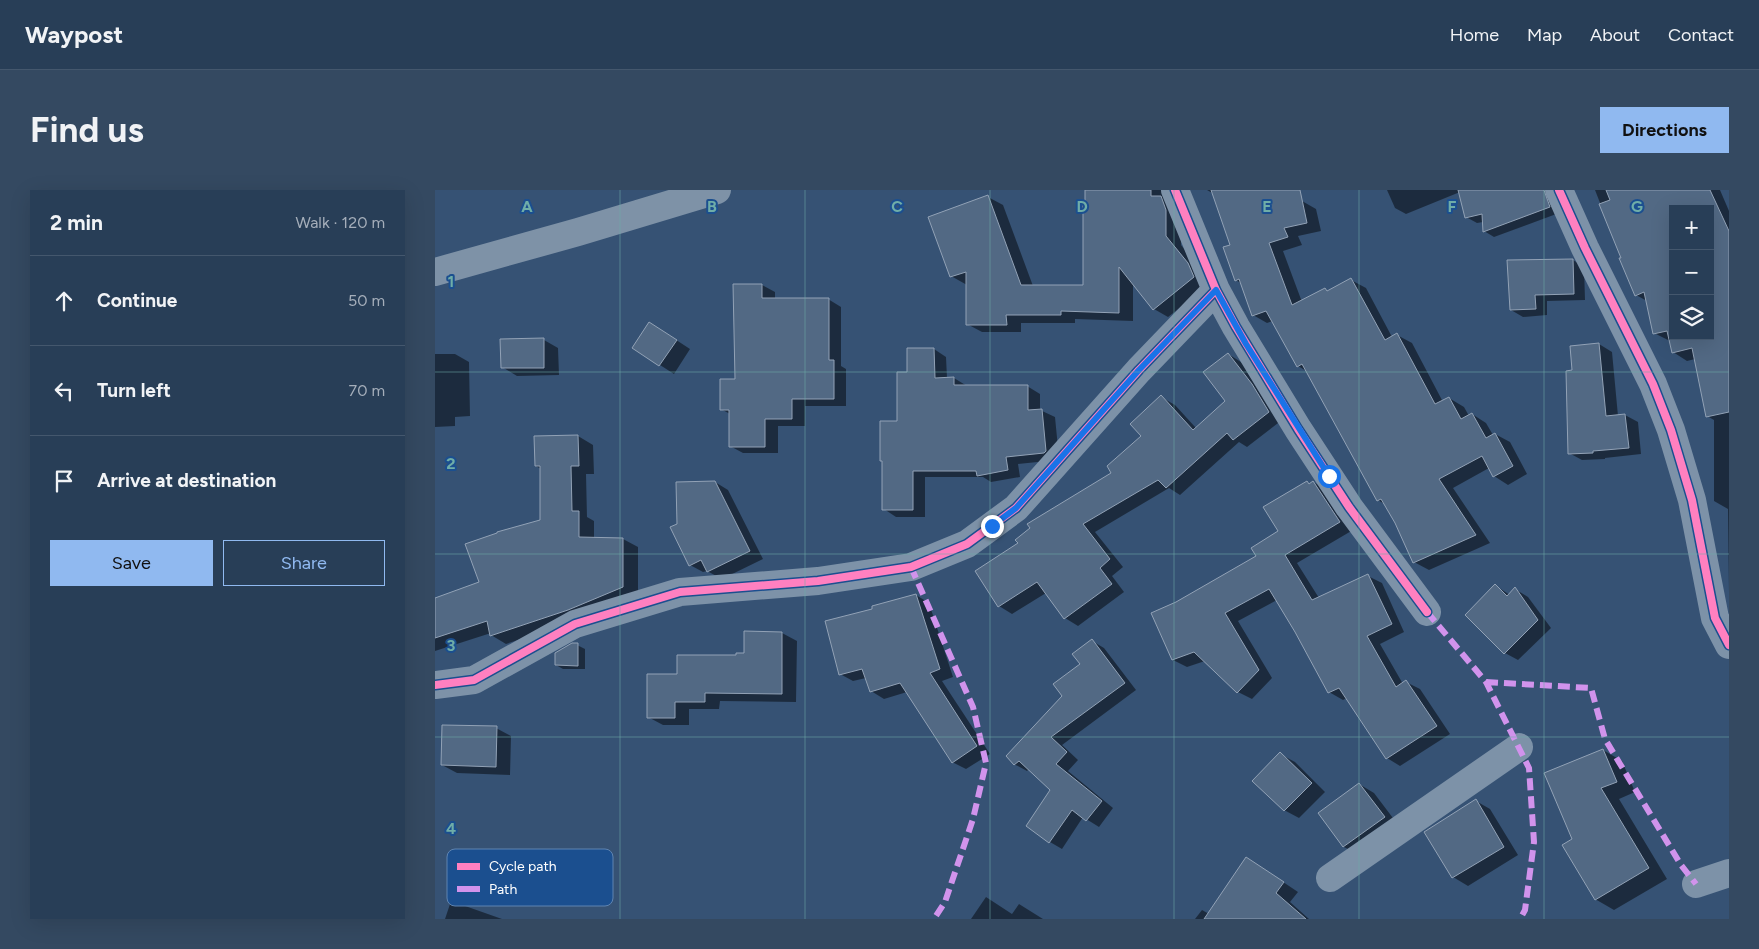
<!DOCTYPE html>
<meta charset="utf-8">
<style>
body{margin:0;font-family:Figtree,sans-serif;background:#344961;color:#f1f3f6}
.controls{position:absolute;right:15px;top:15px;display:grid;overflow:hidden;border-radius:0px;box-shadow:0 5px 20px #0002}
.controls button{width:45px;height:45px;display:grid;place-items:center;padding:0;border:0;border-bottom:1px solid #44576d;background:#283e57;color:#f1f3f6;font:25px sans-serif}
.stop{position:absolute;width:15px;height:15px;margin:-11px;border:4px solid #1a73e8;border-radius:50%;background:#fff}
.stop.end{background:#1a73e8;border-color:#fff;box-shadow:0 1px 5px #0008}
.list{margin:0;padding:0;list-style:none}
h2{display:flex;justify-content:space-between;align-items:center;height:65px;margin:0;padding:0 20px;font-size:21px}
h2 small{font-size:16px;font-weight:400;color:#a5aeba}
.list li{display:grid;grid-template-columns:32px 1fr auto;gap:15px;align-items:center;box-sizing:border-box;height:90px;padding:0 20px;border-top:1px solid #44576d}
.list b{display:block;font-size:19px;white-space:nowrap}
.list em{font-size:16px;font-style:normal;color:#a5aeba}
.actions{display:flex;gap:10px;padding:15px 20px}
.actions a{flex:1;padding:11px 0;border:1px solid #90b9f0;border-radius:0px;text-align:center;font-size:18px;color:#90b9f0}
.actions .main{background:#90b9f0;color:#111}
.icon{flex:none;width:28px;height:28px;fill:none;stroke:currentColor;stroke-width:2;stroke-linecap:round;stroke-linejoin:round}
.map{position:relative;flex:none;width:1294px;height:729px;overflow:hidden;border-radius:0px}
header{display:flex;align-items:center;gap:30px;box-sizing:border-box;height:70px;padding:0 25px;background:#283e57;border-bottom:1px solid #44576d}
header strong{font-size:24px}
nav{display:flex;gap:28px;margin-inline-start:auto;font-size:18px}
.intro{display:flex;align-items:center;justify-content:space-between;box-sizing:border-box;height:120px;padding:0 30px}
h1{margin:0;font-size:35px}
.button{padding:12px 22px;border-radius:0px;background:#90b9f0;color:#111;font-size:18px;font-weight:700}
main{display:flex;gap:30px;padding:0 30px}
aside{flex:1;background:#283e57;border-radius:0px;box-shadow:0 5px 20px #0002}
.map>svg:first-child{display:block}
</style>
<header>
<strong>Waypost</strong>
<nav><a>Home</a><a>Map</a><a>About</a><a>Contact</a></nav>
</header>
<div class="intro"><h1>Find us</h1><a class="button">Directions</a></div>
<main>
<aside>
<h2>2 min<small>Walk · 120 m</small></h2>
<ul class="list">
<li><svg class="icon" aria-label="ahead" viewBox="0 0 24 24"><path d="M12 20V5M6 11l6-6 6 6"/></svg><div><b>Continue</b></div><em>50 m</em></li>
<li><svg class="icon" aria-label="left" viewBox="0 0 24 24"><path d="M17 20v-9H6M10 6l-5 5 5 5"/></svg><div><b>Turn left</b></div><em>70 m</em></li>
<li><svg class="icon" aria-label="arrive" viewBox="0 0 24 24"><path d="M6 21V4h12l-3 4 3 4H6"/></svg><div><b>Arrive at destination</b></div></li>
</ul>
<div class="actions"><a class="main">Save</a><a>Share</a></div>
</aside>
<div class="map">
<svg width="1294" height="729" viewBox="0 0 1294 729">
<rect width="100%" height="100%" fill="#365274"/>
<path fill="#0007" fill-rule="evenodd" d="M652,0H731L746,29V55L767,82L773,96L733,127L719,119L698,93V131L640,129V133H586V142H547L532,134V95L516,86L553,7L568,15L598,96H649Z
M772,0H842L867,11L881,19L886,41L863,46L867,55L848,61L867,112L890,99L894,102L916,90L931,98L957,147L962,145L977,153L1008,212L1014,208L1029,217L1034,226L1037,224L1051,233L1058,245L1060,244L1075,252L1092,284L1073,295L1059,286L1054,278L1018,298L1055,353L994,380L979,372L961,333L951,315L943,310L873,182L863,176L838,131L832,133L818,125L807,94L801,90L797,56L779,4Z
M952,0H1115L1124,23L1059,47L1049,41L1048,32L1042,33L1031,27L1025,2L971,24L960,18Z
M1160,0H1285L1294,21V403L1293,319L1279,311V230L1272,226L1260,169L1252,171L1238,162L1235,151L1219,143L1212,111L1201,105ZM1238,19H1275V146H1238Z
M1138,70L1149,77L1150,110L1112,111V125L1088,127L1076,120Z
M327,95L340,102V109H393L406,117V176L411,179V216H370V236H343V263H308L295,256V224L286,219L301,190Z
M229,142L255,159L239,184L225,175Z
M109,150L123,158L124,185L82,186L67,177Z
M1164,154L1177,162L1183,226L1190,225L1203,232L1206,264L1170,268V269L1147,270L1134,263L1139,181L1137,157Z
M499,159L511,167L512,188H519L532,196H592L605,204V220L620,227L624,268L622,270L583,274L585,287L556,292L548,287H490V327H461L449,319V272L446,271L463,232L473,184Z
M0,164H20L34,172L35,226L20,227V236L0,237Z
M793,164L806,172L831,203L847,230L812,257L804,252L745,305L734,298L660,342L688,377L677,386L689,402L643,436L630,428L611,403L577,424L564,416L541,381L584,354L678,283L708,246L726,207L740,215L761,238L792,211Z
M143,246L158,255L159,284H151L152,327L159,331V348L188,349L203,357V406L148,428L71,454L56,445V443L0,461V409L45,393L106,331V279L101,276Z
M280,292L293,300L328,369L287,389L272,381L268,382L255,375L243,335Z
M878,292L892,300L918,340L862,373L884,408L933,386L947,393L969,442L945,454L968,494L971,492L985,499L1015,544L965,576L952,568L912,508L908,510L894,502L842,410L803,431L837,488L817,509L803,502L770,471L752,477L738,470L742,414L823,367L845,342L872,293L874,294Z
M1061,396L1075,405L1080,399L1093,407L1116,438L1083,470L1070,463Z
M481,405L494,413L518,487L507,491L555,564L531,579L517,572L472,502L449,509L436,501L431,488L418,491L405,484L439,420Z
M347,443L362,451L361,512L285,511L284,519H254V535H228L213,527L243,485L311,464Z
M657,451L669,458L701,500L627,555L643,570L633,581L678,618L664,637L648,627L627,659L615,652L616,600L594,579L592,581L579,574L628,506L647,475Z
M142,455L150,459V479H128L121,475Z
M61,538L76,546L75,585L22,583L7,575Z
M1168,560L1187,571L1200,602L1184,609L1232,689L1179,720L1160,709L1139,650Z
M845,564L860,572L890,602L864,628L849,620Z
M924,594L939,603L964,636L924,665L909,657L884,623Z
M1041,611L1055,619L1083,665L1033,696L1018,687Z
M812,668L863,702L855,712L874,729H760L767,720L774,724Z
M551,707L577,724L584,714L608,729H536Z
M16,711L67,729H10Z"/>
<path fill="#526984" stroke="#92a2b6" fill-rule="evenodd" d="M650,0H716V6H726L731,20V46L753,73L759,87L718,120L684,77V123L626,121V125H571L572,135H531V82L515,87L493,27L553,5L586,95H648V14H650Z
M776,0H865L872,33L849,38L853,47L834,53L857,115L890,98L892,101L916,88L950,150L962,143L1000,214L1014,207L1026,229L1037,223L1051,248L1060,243L1078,276L1058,287L1047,266L1004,289L1041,345L978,373L960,333L946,309L942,311L867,174L862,177L831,121L817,126L804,89L800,91L788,57L795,55Z
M1023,0H1109L1115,17L1048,42L1047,24L1030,28Z
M1171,0H1275L1294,41V222L1271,227L1257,158L1237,163L1232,141L1218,144L1209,102L1200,106L1184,68H1186L1164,14L1175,10ZM1238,19H1275V146H1238Z
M1138,69L1139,104L1100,105L1101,119L1075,120L1072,70Z
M298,94H327V108H394V170H399V209H357V229H330V257H294V220H285V189H300Z
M214,132L242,150L224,176L197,158Z
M109,148V178H66L65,149Z
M1164,153L1171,226L1190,224L1194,258L1158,261V263L1133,264L1131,181L1137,180L1135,156Z
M472,158H499L500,188L519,187V195H593V220L607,219L611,261L609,263L571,267L573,280L542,286L541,281H478V320H447V271H445V231H462V182H472Z
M793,163L817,194L834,222L798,250L792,243L731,298L723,290L648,334L675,369L665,378L677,394L629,429L602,392L563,417L540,381L583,353L580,350L595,338L592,334L676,283L672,276L706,246L695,234L726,205L758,240L790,211L768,182Z
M143,245L144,276H136L137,321H144V347L188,348V397L133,420L55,446L52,431L0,448V408L44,392L30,354L62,343V342L105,330V276H100L99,246Z
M280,291L315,361L272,382L266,370L254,376L235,337L242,334L241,292Z
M872,291L874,294L878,291L905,332L850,365L877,410L933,384L957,434L932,446L961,497L971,490L1002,536L951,569L904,498L893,503L860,442L834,399L790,423L824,480L802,503L759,462L737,470L716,423L741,412L821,366L816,358L843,341L828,317Z
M1060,394L1072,406L1080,397L1103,430L1069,464L1030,425Z
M481,404L505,479L495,483L542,556L517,573L465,493L435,502L427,479L404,485L390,431L437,419V416Z
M309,441L347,442V504L270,503V512H240V528H212V484H242V465H301V463H309Z
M657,449L690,493L616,547L632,562L621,574L667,611L651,631L637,620L614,653L591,636L615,600L584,571L579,575L571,566L627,506L618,494L645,474L637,464Z
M137,453H143V476L120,475V463Z
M7,535L62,536L61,577L6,575Z
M1168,559L1182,592L1166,598L1214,678L1160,710L1127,655L1137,649L1109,583Z
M845,562L877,593L849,621L817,591Z
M924,593L950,627L908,657L883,623Z
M1041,609L1069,657L1017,688L989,642Z
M811,667L849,692L841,703L871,729H769Z"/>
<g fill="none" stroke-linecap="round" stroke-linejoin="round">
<path stroke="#7d92a8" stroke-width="28" d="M740,0L781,100L801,137L863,239L914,317L992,422
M1124,0L1150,58L1218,194L1236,240L1257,310L1280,428L1294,455
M0,495L39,490L140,434L245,402L383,391L476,377L532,354L581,318L704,180L781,100
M895,688L1084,557
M1261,694L1294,683"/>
<path stroke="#7e92a7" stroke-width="28" d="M0,82L143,42L282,0"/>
<path stroke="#d193ec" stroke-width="6" stroke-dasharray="12 6" stroke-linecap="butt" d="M476,377L538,517L551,573L538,629L510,712L499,729
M992,422L1051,492L1094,578L1099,652L1090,720L1085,729
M1051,492L1156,498L1170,549L1246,675L1261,694"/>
<g stroke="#1b4f8f" stroke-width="11">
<path id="cycleway" d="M740,0L781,100L801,137L863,239L914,317L992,422
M1124,0L1150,58L1218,194L1236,240L1257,310L1280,428L1294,455
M0,495L39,490L140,434L245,402L383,391L476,377L532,354L581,318L704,180L781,100"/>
</g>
<use href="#cycleway" stroke="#ff80c0" stroke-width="8"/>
</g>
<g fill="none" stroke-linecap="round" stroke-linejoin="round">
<path stroke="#1a73e8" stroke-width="6" d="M557,336L581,318L704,180L781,100L811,154L894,286"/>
</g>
<path fill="none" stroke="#6fada8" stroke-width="1" stroke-opacity="0.55" d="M185,0V729M370,0V729M555,0V729M739,0V729M924,0V729M1109,0V729M0,182H1294M0,364H1294M0,547H1294"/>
<rect x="12" y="659" width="166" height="57" rx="8" fill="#1b4f8f" stroke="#5f84b1" stroke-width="1"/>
<rect x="22" y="673" width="23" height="7" fill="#ff80c0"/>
<rect x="22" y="696" width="23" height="6" fill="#d193ec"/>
<g font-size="14" fill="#fff">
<text x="54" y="681">Cycle path</text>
<text x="54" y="704">Path</text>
</g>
<g font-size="16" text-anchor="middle" font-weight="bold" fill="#6fada8" stroke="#1b4f8f" stroke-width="4" stroke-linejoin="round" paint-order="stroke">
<text x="92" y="22">A</text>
<text x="277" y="22">B</text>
<text x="462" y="22">C</text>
<text x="647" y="22">D</text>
<text x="832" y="22">E</text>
<text x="1017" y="22">F</text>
<text x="1202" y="22">G</text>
<text x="16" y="97">1</text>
<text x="16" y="279">2</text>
<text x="16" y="461">3</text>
<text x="16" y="644">4</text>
</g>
</svg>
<div class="controls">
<button>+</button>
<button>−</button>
<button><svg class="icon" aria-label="layers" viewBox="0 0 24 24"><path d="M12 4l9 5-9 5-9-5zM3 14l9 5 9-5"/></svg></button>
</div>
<div class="stop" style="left:894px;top:286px"></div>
<div class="stop end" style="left:557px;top:336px"></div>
</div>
</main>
